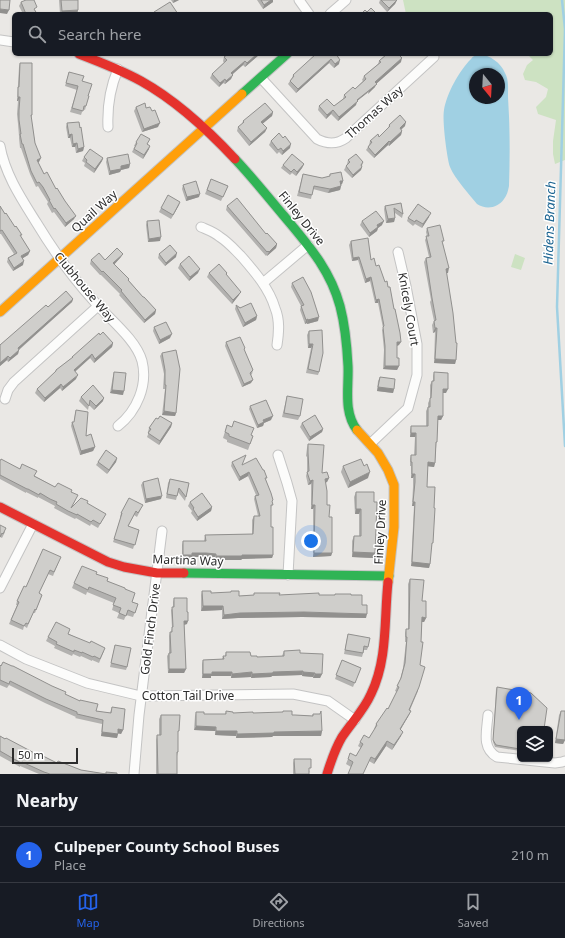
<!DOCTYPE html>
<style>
body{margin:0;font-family:"Noto Sans",sans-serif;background:#242831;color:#f1f3f6}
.controls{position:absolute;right:12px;bottom:12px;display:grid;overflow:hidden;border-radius:6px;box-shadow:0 1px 3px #0004}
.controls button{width:36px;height:36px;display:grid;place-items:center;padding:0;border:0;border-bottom:1px solid #363941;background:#171b24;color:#f1f3f6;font:20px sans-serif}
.compass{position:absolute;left:469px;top:68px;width:36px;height:36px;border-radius:50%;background:#171b24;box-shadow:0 1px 3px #0004;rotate:162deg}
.scale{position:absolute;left:12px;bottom:10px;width:66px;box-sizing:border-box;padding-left:4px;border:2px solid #2d2d2d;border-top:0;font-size:11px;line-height:14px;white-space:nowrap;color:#2d2d2d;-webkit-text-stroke:3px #fff;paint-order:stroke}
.you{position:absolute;left:311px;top:541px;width:14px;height:14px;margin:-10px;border:3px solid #fff;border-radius:50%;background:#1a73e8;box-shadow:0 0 0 6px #1a73e833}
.badge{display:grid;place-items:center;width:26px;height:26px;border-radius:50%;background:#2563eb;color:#fff;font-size:13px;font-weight:700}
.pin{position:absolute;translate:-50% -33px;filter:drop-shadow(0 1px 2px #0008)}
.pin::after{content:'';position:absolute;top:21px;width:14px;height:12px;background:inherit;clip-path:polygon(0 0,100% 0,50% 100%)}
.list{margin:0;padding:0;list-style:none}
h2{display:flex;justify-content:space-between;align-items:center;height:52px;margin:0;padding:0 16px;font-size:17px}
h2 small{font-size:13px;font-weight:400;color:#9ea1a6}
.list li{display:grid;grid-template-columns:26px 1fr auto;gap:12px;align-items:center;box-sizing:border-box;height:56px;padding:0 16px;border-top:1px solid #363941}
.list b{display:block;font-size:15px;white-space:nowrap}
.list p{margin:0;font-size:13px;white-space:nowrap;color:#9ea1a6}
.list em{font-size:13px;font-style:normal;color:#9ea1a6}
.icon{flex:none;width:22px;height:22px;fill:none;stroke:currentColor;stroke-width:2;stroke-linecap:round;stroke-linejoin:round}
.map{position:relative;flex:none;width:565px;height:774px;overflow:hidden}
.search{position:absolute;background:#171b24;box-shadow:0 1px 3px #0004;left:12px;right:12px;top:12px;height:44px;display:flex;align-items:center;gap:10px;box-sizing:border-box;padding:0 14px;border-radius:6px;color:#9ea1a6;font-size:15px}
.sheet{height:108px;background:#171b24}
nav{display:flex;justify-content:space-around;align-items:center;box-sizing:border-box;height:56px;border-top:1px solid #363941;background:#171b24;font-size:11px;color:#9ea1a6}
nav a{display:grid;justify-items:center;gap:2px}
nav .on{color:#2563eb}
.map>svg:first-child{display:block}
</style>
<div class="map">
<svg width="565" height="774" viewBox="0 0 565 774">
<rect width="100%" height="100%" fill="#eae8e5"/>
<path fill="#cde2c2" d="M403,0H565V160L555,164L553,154V141L556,120L538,114L536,107L546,97L548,89L536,82L525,80L523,74L527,65L533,60L527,54H551V14H406Z
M515,254L525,258L521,270L511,267Z"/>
<path fill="#a0d0e3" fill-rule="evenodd" d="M479,54C490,55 501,63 505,73C509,80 508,89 508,97C510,127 510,156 509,186C508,191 507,195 504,199C498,208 486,210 477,204C469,194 455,179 450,167C447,158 442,120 444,110C447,93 459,71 471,59C473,56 476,55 479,54ZM475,74H499V98H475Z"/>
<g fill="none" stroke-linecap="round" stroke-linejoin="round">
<path stroke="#a0d0e3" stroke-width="2.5" d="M562,0L565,29L557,307L565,446"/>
<g stroke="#c4c4c4" stroke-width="11">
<path id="street" d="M299,0L309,14
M330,14L346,0
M0,40L14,42
M261,78L317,139C327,144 336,145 346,138L434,57
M108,127C107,106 110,88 118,69
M0,146C5,174 21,198 36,222C53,250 71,276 93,300C108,318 136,339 142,361C148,385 137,411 118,426
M201,227C208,230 214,232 220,237C228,242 234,249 241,256C254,271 269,288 275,308C280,320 279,332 277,345
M263,283L308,245
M5,399L8,390L14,382L98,306
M370,444L408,408L417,375V344L406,286L398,252
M278,455L287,483L292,501L288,575
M0,588L33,524
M0,645L26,659L87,683L141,696L293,694L328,701L355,720
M488,715C487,730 481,748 497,757L555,763L562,762L565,761
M134,774L139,715L162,531"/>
</g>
<g stroke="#c4c4c4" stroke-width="11">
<path id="fast" d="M242,94L287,54
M235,159C252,177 268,197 284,216C308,245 330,269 340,306C345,325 347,346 348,366C349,387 343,412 357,430
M184,573L389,576"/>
</g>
<g stroke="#c4c4c4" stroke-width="11">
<path id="slow" d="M0,312L242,94
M357,430L378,453L388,470L394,485V527L388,582"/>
</g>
<g stroke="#c4c4c4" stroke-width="11">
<path id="jam" d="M79,54C100,62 121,70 141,81C177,101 207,129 235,159
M0,507L108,562L124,567L157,573H184
M327,774C331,761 335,749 342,737C352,722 364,710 371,694C388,659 384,619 388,582"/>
</g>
<use href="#street" stroke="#fcfcfb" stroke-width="9"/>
<use href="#fast" stroke="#30b455" stroke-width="9"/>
<use href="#slow" stroke="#ff9f0a" stroke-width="9"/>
<use href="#jam" stroke="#e5322d" stroke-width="9"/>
</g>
<path fill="#b2b1af" d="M59,0H78V10L77,14H60Z
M171,0H179L173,3Z
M257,0H273V2L263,9Z
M380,0H397L395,4L387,12L379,3Z
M21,2L36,11L37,14H23L19,6Z
M260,54L245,67L243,65L232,75L231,79L225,84L223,83L219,87L210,78L212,74L224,63L223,61L224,57Z
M385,54H398L401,62L376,84L375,87L357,101L356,105L338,121L331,114L326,119L318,110L319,106H334L343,99L344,95L355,89L363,81L362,80L364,76L378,64L379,61L385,56L384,55Z
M320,56H337L339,64L334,68L329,63L296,93L288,84L292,78L293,75Z
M20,63L32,115L31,118L35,143L39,162H38L44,174L56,189L74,219L65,227L54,212L52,213L47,204L48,202L41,191L38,186L36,187L30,174L21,148H20L19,138V136L18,124L17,114L18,101H17L19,67Z
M69,72L82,81L86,106L85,110L83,109L81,115L70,112L77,90L65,86Z
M136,107L146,108L158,127L142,132L134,111Z
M273,112L272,116L262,123L267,128L265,132L249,146L237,131L238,127L242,124L243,121Z
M67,123L80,128L84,147L83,151L76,153L75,147H72L70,138H68L66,127Z
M389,125L405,126L401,130L402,131L401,135L389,146L388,145L374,158L366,150L368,147L369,145L370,141L379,137L388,129Z
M271,141L290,148L282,155L279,152L277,154L269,145Z
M136,142L148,144L149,149L143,159L132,152L135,146H134Z
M84,157L103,158L102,161L94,173L84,166L85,163L82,161Z
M107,158L130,164L129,168L121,170L120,172L109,175L106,162Z
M348,160L363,162L361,170L352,178L344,170L347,164Z
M304,164L302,168L296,176L292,173L290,175L281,168L283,165Z
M303,174L322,178L329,177L330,174L343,181L342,184L341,185V186L340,190L328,193L313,189L311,199L297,196Z
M211,179L228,186L221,201L205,194Z
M183,185L199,197L186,201L182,189Z
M401,203L403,214L402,218L395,213V218L394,222L386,223L384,209L385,206Z
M179,205L171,219L159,212L161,208Z
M0,206L21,237L30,251L28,255L22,258L23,265L13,271L7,262L8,258L14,254L1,234H0Z
M227,206L266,234L277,244L276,248L267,256V255L266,256L226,210Z
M429,217L422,228L415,224L413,226L407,221L408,218Z
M147,221L160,241L148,242L146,225Z
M362,221L382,225L378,228L377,231L369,237L360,225Z
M427,228L443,244L448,273H446L456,360L455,364L434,363L435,332L433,333L432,325L434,321L430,302L431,300L424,262L426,258L429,257L425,240L427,236L426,232Z
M351,241L371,260L399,345L397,346V358L399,366L397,370L383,369L384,350L382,330L383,328L378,303H375L370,281L365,283L358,260L352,261L349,245Z
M159,254L176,257L165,266L158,258Z
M121,257L114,264L129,279V281L143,297L156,310L155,314L144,323L119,295L120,294L101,275H100L90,264L91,260H105Z
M180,264L198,273L189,281L178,268Z
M209,273H227L226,275L239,295L232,304L207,277Z
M292,283L318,321L307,324V323L305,324L300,310L301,306L291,287Z
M73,299L72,302L19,350L18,354L8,362L7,360L0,366V345L48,307Z
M236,305L257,316L256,320L243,327L235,309Z
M154,327L170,338L159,344L153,331Z
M309,331L319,372L318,375L306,373L311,348H308L307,335Z
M100,335L113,343L112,347L94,363L90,358L75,372L76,379L62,391L60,388L44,402L35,393L37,389L55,373L56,370L72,358V357Z
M226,342L245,348L244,350L253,370L252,374L251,375V383L242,387L225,346Z
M162,353L176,413L175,416L162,415L165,389H163L164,374L160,356Z
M114,372L123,395L110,393L113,376Z
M434,372L446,393H443V416L441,420H438L435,463L434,467L427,466V487L432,547H431L430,564L429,568L411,566L414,506H412L413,487V478H411V466H410V459L411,455H414L415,437H410V430L411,426H426V411L428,407V403L430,399V385L432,381H433V376Z
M380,377L394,389L393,393L377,391L378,381Z
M287,396L300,416L298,420L282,417Z
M81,397L103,401L94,410L89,405L88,410L79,401Z
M250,406L271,420L264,423L263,426L257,428L249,409Z
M76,410L86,436L95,447L93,451L80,455L71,426L72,422H74L75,414Z
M158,419L172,423L171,427L159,445L147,437L149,432H148L149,428Z
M302,423L323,429L322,432L309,441L300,427Z
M227,425L253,436L248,450L227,442V440L223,438Z
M308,444L322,473L329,478L327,482L325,483L327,505L329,517L332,553L331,556L313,557V509H311V484L308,485L306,476L307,472V457L306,456L307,448Z
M117,458L116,462L107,474L96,465L98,462Z
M0,460L35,476L55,487L71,492L76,499L72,506L87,503L104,517L98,528L91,524L90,526L76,518L75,519L67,515L54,508L55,506L38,497V498L26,492V493L0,479Z
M232,462L242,465L266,480L272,503L271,508V527L273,555L272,558L242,559L241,560H215V557H191L190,559H182V545L183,541H204L205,535L252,534V520L254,516H258L254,499L255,496L256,495L248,476L239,481L231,466Z
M343,466H364L368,478L348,488L341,472Z
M170,479L189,483L186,497L185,501L178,492L176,500L166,498L168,483Z
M143,482L161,499L145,503L141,485Z
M356,492L375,553L373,558L352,557V541L354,536H359V514H355L354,497Z
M190,502L212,507L211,511L197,521L191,513L192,511L188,506Z
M141,509L137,517L134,515L128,527L139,530L133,549L113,542L121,517H120L121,513Z
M0,525L5,532L2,538L0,537V538Z
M59,561L53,576L48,574L39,593L42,595L35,613H33L27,628L24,626L23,630L9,624L17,605H16L17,601L26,587Z
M96,574L107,581L125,589L132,602L138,604L133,617L126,615L124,620L117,618L119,613L112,610L114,603L87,592L86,595L72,588L74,583Z
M410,579L422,601L426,618L424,622H422L418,691L410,710L409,715L400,730L401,736L392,750L386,746L374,764L369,761L351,767L346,764L348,759L356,756L361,748L358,746L360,742L369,738L375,729H374L376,724L388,709L393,699L397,692L395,691L400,680L403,668L406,642H405V633L406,629H408V584Z
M202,591L211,593L239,596L254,595V593L279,595H335V594L351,595L362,605L366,618L302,617L238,618L222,619V610L201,611V595Z
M174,598L187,624L184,625L186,669L184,673H168L167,656L169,653V636L170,632H171L172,628L171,610L173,607V602Z
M69,634L104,651L99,663L92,660V661L81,656L80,657L73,654L72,656L54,648L55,646L46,641L48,637Z
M348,634L368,647L367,650H364L362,657L344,654L347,638Z
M115,645L127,667L126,670L110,667Z
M284,651L300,653L322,674L320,678H313V677L302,676V675L272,676L271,677L251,678V677L231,678V676H211V678H202V664L203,660L222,659L223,656H225L226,652L257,657L282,656Z
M342,660L361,668L353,687L335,679Z
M0,665L65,694L96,711L110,713L112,707L123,730L121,734L118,733L117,738L101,736L102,724L75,718L76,717L45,703L9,685L7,688L0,685Z
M497,687L520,729V751L495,747L493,742L496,689Z
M226,711L233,713H253L292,715H295L312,716L313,714L322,731L321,736H273L272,737L236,738V736L215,735V731L194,730L195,716L196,712L204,714H225Z
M561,711L565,740L563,744L555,743L559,715Z
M161,715L178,735V752L177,756V774H156V740L157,735H159V719Z
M0,736L40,756L57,763L81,770L106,774V772L117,774H39L20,766V767L0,756Z
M294,759L310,772H309V774H293V763Z"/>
<path fill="#91908e" d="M174,0H179L173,3Z
M271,0H273V2L263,9L264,5Z
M397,0L395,4L387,12L389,8Z
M0,9L9,10L7,14L0,13Z
M78,10L77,14H60L62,11Z
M257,54H260L245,67L247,63Z
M402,58L401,62L376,84L375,87L368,94L369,90L375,82Z
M331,59L329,63L296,93L298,89Z
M340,60L339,64L334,68L335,64Z
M245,61L243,65L229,77L231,73Z
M233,75L231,79L225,84L226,81Z
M225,79L223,83L219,87L220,83Z
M368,90L367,93L357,101L356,105L338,121L339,117L357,100Z
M18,97H20L18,101H17Z
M333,110L331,114L326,119L327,115Z
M273,112L272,116L260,126L261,122Z
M406,122L405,126L398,132L400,128Z
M160,123L158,127L142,132L144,129Z
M267,128L265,132L249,146L251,142Z
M402,131L401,135L389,146L390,142Z
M72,134L70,138H68L69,135Z
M389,141L388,145L374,158L375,155Z
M77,143L75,147H72L73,144Z
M291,144L290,148L282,155L283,151Z
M150,146L149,149L143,159L144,155Z
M84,147L83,151L76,153L78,149Z
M41,158L39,162L36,164L37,160Z
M103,158L102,161L94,173L95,169Z
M130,164L129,168L121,170L120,172L109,175L110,171L121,166Z
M304,164L302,168L296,176L297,172Z
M362,167L361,170L352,178L353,175Z
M340,181H343L342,184L339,185Z
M341,186L340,190L328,193L330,189Z
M200,194L199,197L186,201L187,197Z
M180,202L179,205L171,219L173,215Z
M431,213L429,217L422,228L423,224Z
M76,216L74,219L65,227L66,223Z
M395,218L394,222L386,223L388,219Z
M384,221L382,225L378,228L377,231L369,237L370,233L377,225Z
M161,237L160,241L148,242L149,239Z
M277,244L276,248L267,256L269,252Z
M30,251L28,255L20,260L21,256Z
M177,253L176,257L165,266L166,263Z
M123,254L121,257L112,267L113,263Z
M359,257L358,260L352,261L353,258Z
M24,261L23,265L13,271L14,268Z
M449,268L448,273H444L446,269Z
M200,269L198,273L189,281L190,277Z
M371,277L370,281L365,283L366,279Z
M241,292L239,295L232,304L233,300Z
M73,299L72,302L16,352L18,348Z
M379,299L378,303H375L376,300Z
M156,310L155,314L144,323L145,320Z
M257,316L256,320L243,327L245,323Z
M319,317L318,321L307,324L308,320Z
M308,319L307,323L305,324L306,320Z
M435,328H437L435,332L433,333Z
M172,334L170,338L159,344L160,340Z
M397,342H401L399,345L396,346Z
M113,343L112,347L94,363L95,359Z
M309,344H313L311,348H308Z
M19,350L18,354L8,362L10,358Z
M92,354L90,358L72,374L74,370Z
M8,356L7,360L0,366V363Z
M435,359L456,360L455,364L434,363Z
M385,366H399L397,370L383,369Z
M78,375L76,379L62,391L63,387Z
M253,380L251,383L242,387L244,384Z
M61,384L60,388L44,402L45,398Z
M378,387L394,389L393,393L377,391Z
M443,389H448L446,393H441Z
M112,390L124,391L123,395L110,393Z
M104,398L103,401L94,410L96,406Z
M164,411L176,413L175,416L162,415Z
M273,416L271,420L264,423L263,426L257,428L258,425L263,420Z
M438,416H443L441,420H437Z
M172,423L171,427L159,445L160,441Z
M323,429L322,432L309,441L310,437Z
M411,433H416L415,437H410Z
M95,447L93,451L80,455L81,451Z
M117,458L116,462L107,474L109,470Z
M428,462L435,463L434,467L426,466Z
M249,472L248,476L239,481L240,477Z
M370,472L368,478L348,488L350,482Z
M412,474H415L413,478H411Z
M329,478L327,482L323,483L325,479Z
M313,480L311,484L308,485L310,481Z
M162,496L161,499L145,503L146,499Z
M413,502H415L414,506H412Z
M312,505H315L313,509H311Z
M212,507L211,511L197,521L198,517Z
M356,509H361L359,514H355Z
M353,552L375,553L373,558L352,557Z
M192,553H206L216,554L215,557H191L190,559H182L183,555Z
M314,553H332L331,556L313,557Z
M242,555H273L272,558L242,559L241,560H215L216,556Z
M412,562L430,564L429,568L411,566Z
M203,606H223L222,610L201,611Z
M304,612L367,614L366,618L302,617L238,618L222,619L224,615L240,613Z
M422,617L426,618L424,622H420Z
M184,621H188L187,624L183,625Z
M169,669H186L184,673H168Z
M303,671L302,675L272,676L271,677L251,678L252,674L273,672Z
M212,672H232L231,676H211V678H202L203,674Z
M252,672L251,677L231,678L232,674Z
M303,672L315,673L313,677L302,676Z
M315,674H322L320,678H313Z
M411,711L409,715L398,734L400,729Z
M196,726L216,727L215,731L194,730Z
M118,729L123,730L121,734L117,733Z
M216,731H237L236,736L215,735Z
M322,731L321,736H273L272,737L236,738L237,734L274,732Z
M102,732L118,734L117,738L101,736Z
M403,732L401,736L392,750L394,745Z
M556,739L565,740L563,744L555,743Z
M387,741L386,746L374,764L375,759Z"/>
<path fill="#cfcecb" stroke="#91908e" d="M0,0H10L9,10L0,9Z
M26,0H34L37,7L34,9L37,14H26L21,2Z
M61,0H78V10L62,11Z
M261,0H271L264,5Z
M381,0H397L389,8Z
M170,2L178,14H155L154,12Z
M371,8L377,14H361L365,10L367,12Z
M228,54H257L247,63L245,61L231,73L233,75L226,81L225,79L220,83L212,74L227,60L224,57Z
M316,54H318L320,56L322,54H336L340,60L335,64L331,59L298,89L290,81L294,76L293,75Z
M387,54H398L402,58L375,82L377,84L357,100L358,101L339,117L333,110L327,115L319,106L327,99L334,106L346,97L344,95L353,87L355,89L366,79L364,76L381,62L379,61Z
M20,63H32V115H31L35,143L41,158L37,160L44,174L47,172L56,189L57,188L65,201L76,216L66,223L55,208L54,209L49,200H50L43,187L39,182L37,183L31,171L23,144H22L20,134H21L19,120V110L20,97H18V87H19Z
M69,72L84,76L82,81L92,84L88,96H89L86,106H84L83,111L72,108L78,86L66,83Z
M145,103L146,108L150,107L152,111L155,110L160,123L144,129L136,107Z
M265,103L273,112L261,122L267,128L251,142L238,127L244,122L243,121Z
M400,115L406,122L400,128L402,131L390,142L389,141L375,155L368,147L372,142L370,141L378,134L379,137L390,126L389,125Z
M79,122L80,128L81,127L84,147L78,149L77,143L73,144L72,134L69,135L67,123Z
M279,133L283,138L285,136L291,144L283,151L281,148L278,150L271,141Z
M141,134L150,139L147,144L150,146L144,155L134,149L137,143L136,142Z
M90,149L103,158L95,169L86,162L87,160L84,157Z
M128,154L130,164L121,166V169L110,171L107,158Z
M292,154L304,164L297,172L294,169L291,172L283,165Z
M356,154L363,162L361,165L362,167L353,175L346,166L350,162L348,160Z
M341,172L343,181H340L341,186L330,189L314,186L312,195L299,192L303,174L322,178L330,176V174Z
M211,179L228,186L223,197L207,190Z
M196,181L200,194L187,197L183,185Z
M168,195L180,202L173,215L161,208Z
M237,198L266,234L267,233L277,244L269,252L268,251L267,252L227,206Z
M401,203L403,214L394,208L395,218L388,219L385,206Z
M418,204L431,213L423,224L416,220L415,222L408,218Z
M0,206L5,214L6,213L15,227L16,226L22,235H20L30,251L21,256L24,261L14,268L8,258L17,253L2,230L0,231Z
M376,211L384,221L377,225L378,227L370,233L362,221Z
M159,220L161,237L149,239L147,221Z
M440,225L444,241H442L449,268L446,269L453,313L456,343H457L456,360L435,359L437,328H435L434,321L436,320L432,298L426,258L431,257L426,236H429L427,228Z
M368,238L371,260L374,258L376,266L379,265L385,282L387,281L388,287H390L394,309H395L400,333L401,342H397V358H399V366H385V346L383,327L384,326L379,299L376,300L371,277L366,279L359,257L353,258L351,241Z
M170,245L177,253L166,263L159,254Z
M117,248L123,254L113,263L129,279L128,280L143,297H144L156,310L145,320L121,291L122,290L103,271L102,272L91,260L99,253L105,260Z
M189,256L200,269L190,277L180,264Z
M219,264L227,273L226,274L241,292L233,300L209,273Z
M303,277L311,292L319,317L308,320V319L306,320L301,306L304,305L292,283Z
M66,291L73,299L18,348L19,350L10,358L8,356L0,363V345L46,305L48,307Z
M251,303L257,316L245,323L236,305L240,308Z
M166,322L172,334L160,340L154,327Z
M322,330L323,353L319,372L308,369L313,344H309V331Z
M103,332L113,343L95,359L92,354L74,370L78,375L63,387L61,384L45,398L37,389L56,371V370L73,357H72L99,333L100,335Z
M240,337L245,348L244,349L253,370L250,373L253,380L244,384L226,342Z
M176,350L180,369L176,413L164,411L166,385H165V370L162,353Z
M114,372L126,373L124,391L112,390Z
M434,372L448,373V389H443V416H438L437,442H436L435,463L428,462L427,487H435L434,508H435L433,543H432L430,564L412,562L415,502H413L415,482V474H412V462H411V455H416V433H411V426H428V407H430V398H431L432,381H434Z
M380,377L395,379L394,389L378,387Z
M93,385L104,398L96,406L90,400L89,406L81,397Z
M287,396L303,399L300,416L284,413Z
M266,400L273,416L263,420L264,422L258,425L250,406Z
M76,410L88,412L86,436L91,434L95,447L81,451L72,422H74Z
M315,415L323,429L310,437L302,423Z
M160,416L172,423L160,441L148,433L151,429L149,428L156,418L158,419Z
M234,421L254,428L251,435L253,436L250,444L229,436V434L225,432L227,425L232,427Z
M308,444L324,445L322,473L327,472L329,478L325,479L327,491V505H330L329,517H332V553H314L315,505H312L313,480L310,481L307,472L309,471L308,453Z
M106,450L117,458L109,470L98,462Z
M246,455L242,465L256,458L263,470H264L267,478H265L271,493L273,500L272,501L273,505H271V527H273V555H242V556H216V554L206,553H192V555H183V541H206L205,535L253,534L254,516H260L255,496L259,495L249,472L240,477L232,462Z
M1,459L20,469L22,464L37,471L34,476L55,487L58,483L72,490L71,492L78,495L71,508L81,498L88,501L87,503L106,514L100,524L93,520L91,522L77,514V515L68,511L56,504L57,502L50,499L40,493L39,495L28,489H27L0,475V460H1Z
M361,459L364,466L367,464L370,472L350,482L343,466Z
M158,478L162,496L146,499L143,482Z
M170,479L189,483L186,497L179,488L177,496L167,494Z
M356,492H374V502H377L375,553L353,552L354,536H361V509H356Z
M202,493L212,507L198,517L193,509L194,508L190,502Z
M129,498L143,505L138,513L136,511L128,526L139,530L135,545L114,539L122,513H121Z
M0,525L6,528L3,534L2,533L0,537Z
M43,549L61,557L54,572L50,570L39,593L42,595L36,610L35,609L28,624L26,623L24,626L11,620L19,602L17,601L24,586L26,587Z
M82,566L97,572L96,574L108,578L107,581L125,588V589L135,593L132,602L138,604L135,613L128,610L126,616L119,613L121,608L113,605L116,598L89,587L88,590L74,583Z
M410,579L424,580L422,601H426V618L422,617L421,642H423L420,665L425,667L419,687L409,710L411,711L400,729L403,732L394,745L387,741L375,759L371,757L363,774H348L353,762L348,759L350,753L356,756L363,744L360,742L364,735L369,738L377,725L376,724L387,708L388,709L399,687L397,686L401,678L405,663L407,637H406V629H409Z
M202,591H211V593L231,592V591H239V596L254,595V593H280L279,595L319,593V595H335V594H351V595H362V605H367V614L304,612L240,613L224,615L223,606H203Z
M174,598H187V612H188V621H184L186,669H169V653H171L170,632H172V627H173L172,607H174Z
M56,622L70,629L68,634L90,643L91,641L105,648L100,659L94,656L93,657L82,652V653L74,650V652L56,644L57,642L48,637Z
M348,634L370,638L368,647L364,646L363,653L345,650Z
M115,645L131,648L127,667L111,663Z
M300,650V653L323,654L322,674H315V673L303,672V671L273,672V673L252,674V672L232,674V672H212V674H203V660L224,659L223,656H226V652H250L251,656H257V657L284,656V651Z
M342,660L361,668L355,683L336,675Z
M3,662L12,666H13L52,686L66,692L65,694L80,701V700L98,704L96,711L111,713L112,707L125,709L123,730L118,729V734L102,732L103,720L77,714V712L46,699L10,681L9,684L0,680V665L1,666Z
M497,687L531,693L547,708L544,729H520V749L496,745L493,740Z
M226,711L233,712V713L253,712V713L283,712V711H292V715H295L313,716V714H320L321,711L322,731L274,732V733L237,734V731H216V727L196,726V712H204V714H226Z
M561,711H565V740L556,739Z
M161,715H180L179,731H178V752H177V774H158L157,735H161Z
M0,736L5,739L6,738L40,756L41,755L57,763L58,761L81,770L106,774H50L44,772L22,762L21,763L0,751Z
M294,759H311V768H309V774H295Z
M106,772L117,773V774H106Z"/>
<g text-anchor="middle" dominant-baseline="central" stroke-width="3" stroke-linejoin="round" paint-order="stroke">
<g font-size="12" fill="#2d2d2d" stroke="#fff">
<text transform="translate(374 112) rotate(-42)">Thomas Way</text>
<text transform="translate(94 211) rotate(-42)">Quail Way</text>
<text transform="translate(302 218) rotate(51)">Finley Drive</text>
<text transform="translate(85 287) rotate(50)">Clubhouse Way</text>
<text transform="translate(409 309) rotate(80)">Knicely Court</text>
<text transform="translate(380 532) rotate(-87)">Finley Drive</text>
<text transform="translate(188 560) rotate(2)">Martina Way</text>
<text transform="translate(150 629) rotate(-83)">Gold Finch Drive</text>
<text x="188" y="695">Cotton Tail Drive</text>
</g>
<g font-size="13" font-style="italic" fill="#1d6592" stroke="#fff">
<text transform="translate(549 223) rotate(-88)">Hidens Branch</text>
</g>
</g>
</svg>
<div class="controls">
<button><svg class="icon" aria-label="layers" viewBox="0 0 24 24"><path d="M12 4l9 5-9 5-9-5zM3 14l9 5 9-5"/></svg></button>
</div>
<svg class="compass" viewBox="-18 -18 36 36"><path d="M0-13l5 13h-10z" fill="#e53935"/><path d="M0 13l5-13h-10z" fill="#9ea1a6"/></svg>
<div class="scale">50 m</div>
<div class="you"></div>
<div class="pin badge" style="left:519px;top:720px">1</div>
<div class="search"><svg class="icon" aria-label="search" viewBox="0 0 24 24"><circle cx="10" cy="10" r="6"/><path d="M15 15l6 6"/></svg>Search here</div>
</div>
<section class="sheet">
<h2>Nearby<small></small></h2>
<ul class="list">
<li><span class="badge">1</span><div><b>Culpeper County School Buses</b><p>Place</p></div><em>210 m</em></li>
</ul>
</section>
<nav>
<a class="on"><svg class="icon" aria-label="map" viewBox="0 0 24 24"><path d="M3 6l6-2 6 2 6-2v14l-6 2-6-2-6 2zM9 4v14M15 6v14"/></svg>Map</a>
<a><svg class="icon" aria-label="directions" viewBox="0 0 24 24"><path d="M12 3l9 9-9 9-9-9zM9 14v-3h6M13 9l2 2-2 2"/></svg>Directions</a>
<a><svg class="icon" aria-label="saved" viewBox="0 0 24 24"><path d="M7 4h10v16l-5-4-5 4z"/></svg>Saved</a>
</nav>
